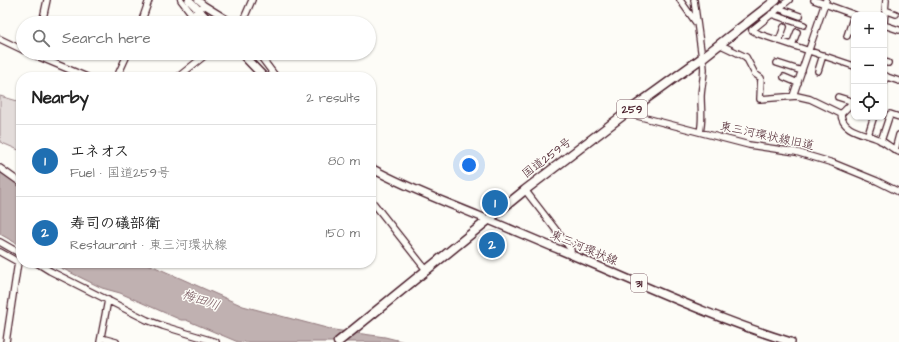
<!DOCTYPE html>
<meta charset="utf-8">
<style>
body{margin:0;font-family:"Architects Daughter","Klee One",sans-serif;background:#f6f6f6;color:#222}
.controls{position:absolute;right:12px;top:12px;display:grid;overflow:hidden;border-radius:8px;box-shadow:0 1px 3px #0004}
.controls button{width:36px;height:36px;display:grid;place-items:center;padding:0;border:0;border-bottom:1px solid #e0e0e0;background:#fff;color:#222;font:20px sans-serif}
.you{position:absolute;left:469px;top:165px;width:14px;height:14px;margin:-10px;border:3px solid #fff;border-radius:50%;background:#1a73e8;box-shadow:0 0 0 6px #1a73e833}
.badge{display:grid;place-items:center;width:26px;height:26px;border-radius:50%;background:#1f6fb2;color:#fff;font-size:13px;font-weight:700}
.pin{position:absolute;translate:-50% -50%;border:2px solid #fff;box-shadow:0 1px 4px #0006}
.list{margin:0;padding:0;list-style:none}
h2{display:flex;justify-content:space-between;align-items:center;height:52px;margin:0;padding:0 16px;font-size:17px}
h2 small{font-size:13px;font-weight:400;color:#767676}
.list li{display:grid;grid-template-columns:26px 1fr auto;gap:12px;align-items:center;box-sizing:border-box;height:72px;padding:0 16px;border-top:1px solid #e0e0e0}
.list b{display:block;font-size:15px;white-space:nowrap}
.list p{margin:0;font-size:13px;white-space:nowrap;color:#767676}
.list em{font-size:13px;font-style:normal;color:#767676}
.icon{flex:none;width:22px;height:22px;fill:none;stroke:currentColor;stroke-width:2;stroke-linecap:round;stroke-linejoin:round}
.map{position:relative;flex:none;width:899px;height:342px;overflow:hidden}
.search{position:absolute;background:#fff;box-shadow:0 1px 3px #0004;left:16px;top:16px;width:360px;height:44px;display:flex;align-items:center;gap:10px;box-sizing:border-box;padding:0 14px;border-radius:22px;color:#767676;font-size:15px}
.panel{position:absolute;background:#fff;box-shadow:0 1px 3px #0004;left:16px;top:72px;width:360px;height:196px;border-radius:16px}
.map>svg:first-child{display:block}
</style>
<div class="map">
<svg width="899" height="342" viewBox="0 0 899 342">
<rect width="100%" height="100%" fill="#fdfcf7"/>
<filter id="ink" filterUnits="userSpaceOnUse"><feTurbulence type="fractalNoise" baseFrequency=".025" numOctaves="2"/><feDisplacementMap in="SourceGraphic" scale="8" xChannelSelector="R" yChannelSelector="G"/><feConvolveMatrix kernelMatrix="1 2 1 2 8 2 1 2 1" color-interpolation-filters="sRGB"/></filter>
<g filter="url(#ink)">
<path fill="#e3dcda" stroke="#967e82" d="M0,96L21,102V151L0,142Z"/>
<path fill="#c0b1b1" stroke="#91777b" d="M0,172L21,186V246L0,234Z
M51,263H146L243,306L334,330L385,337L405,342H238L186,320H181L120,293L102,288Z"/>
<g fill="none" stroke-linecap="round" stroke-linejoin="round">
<g stroke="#4a1f2b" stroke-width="8">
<path id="minor" d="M181,0L191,13L195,14L204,5L233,23
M198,0L204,5
M680,0L697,24
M694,0L702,58C707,69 701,85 701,97C701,109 703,120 700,132
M789,0L752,30L759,34L854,66
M814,0L855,15
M778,8L800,16
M885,10L896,14
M771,14L804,25
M42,23L47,0
M141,23L149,0
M242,23L252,0
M884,24L886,0
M884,25L899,30
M847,36L854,15
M0,39L23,50
M779,41L784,27
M721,42L723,46L746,57L755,74L761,78L760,99L797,96L810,99L841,114C842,132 866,133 878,139C885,142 891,148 899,152
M792,45L797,32
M30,53L87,77
M258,53L276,77
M884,62L888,63
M777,63L802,71
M818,71L823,55
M884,76L899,81
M117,77L128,53
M178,77L208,53
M784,77L798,83
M884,83L886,76
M793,96L826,0
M838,97L854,102
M626,113L749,145L796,152L833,163L877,181L899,192
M841,114L854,101
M868,135L873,119
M881,141L890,114L899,117
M895,150L899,135
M0,168L21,183
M525,190L566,243L571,250V254
M371,200L427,271
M0,242L21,254
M0,252L18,262L6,342
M37,263L50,271L147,320L163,326L216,342
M101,338L116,342
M100,342L108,300"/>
</g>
<g stroke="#4a1f2b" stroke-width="10">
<path id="major" d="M189,0L211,23
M241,53L264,77
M371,168C405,187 443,201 479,216C506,227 533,239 560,250C637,282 712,318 791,342"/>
</g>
<g stroke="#4a1f2b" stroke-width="11">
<path id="highway" d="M338,342L525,190L626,113L702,58L776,0"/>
</g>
<use href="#minor" stroke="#fdfcf7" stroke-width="5.5"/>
<use href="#major" stroke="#fdfcf7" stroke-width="7"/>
<use href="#highway" stroke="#fdfcf7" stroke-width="8"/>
</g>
</g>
<g text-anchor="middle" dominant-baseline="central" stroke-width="3" stroke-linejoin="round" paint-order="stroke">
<g fill="#fdfcf7" stroke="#806168" stroke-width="1">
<rect x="617" y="100" width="30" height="18" rx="3"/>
<rect x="631" y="274" width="16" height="18" rx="3"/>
</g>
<g font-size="11" font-weight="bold" fill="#4a1f2b">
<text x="632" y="109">259</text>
<text x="639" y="283">31</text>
</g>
<g font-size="12" fill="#4a1f2b" stroke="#fdfcf7">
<text transform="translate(767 136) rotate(12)">東三河環状線旧道</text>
<text transform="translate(547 158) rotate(-37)">国道259号</text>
<text transform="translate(584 248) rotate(23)">東三河環状線</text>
</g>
<g font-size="13" font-style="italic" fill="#73525a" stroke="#fdfcf7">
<text transform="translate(201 300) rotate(19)">梅田川</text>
</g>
</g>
</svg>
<div class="controls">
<button>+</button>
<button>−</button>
<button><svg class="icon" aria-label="locate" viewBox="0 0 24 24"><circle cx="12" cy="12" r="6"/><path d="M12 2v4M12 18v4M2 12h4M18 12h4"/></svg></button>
</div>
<div class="you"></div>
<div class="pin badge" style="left:495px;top:203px">1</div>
<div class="pin badge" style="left:492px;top:245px">2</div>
<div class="search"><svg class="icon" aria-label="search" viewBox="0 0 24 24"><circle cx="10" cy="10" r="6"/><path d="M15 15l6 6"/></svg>Search here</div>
<section class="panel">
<h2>Nearby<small>2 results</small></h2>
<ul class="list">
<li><span class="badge">1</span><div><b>エネオス</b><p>Fuel · 国道259号</p></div><em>80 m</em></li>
<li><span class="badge">2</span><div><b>寿司の礒部衛</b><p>Restaurant · 東三河環状線</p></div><em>150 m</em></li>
</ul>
</section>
</div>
